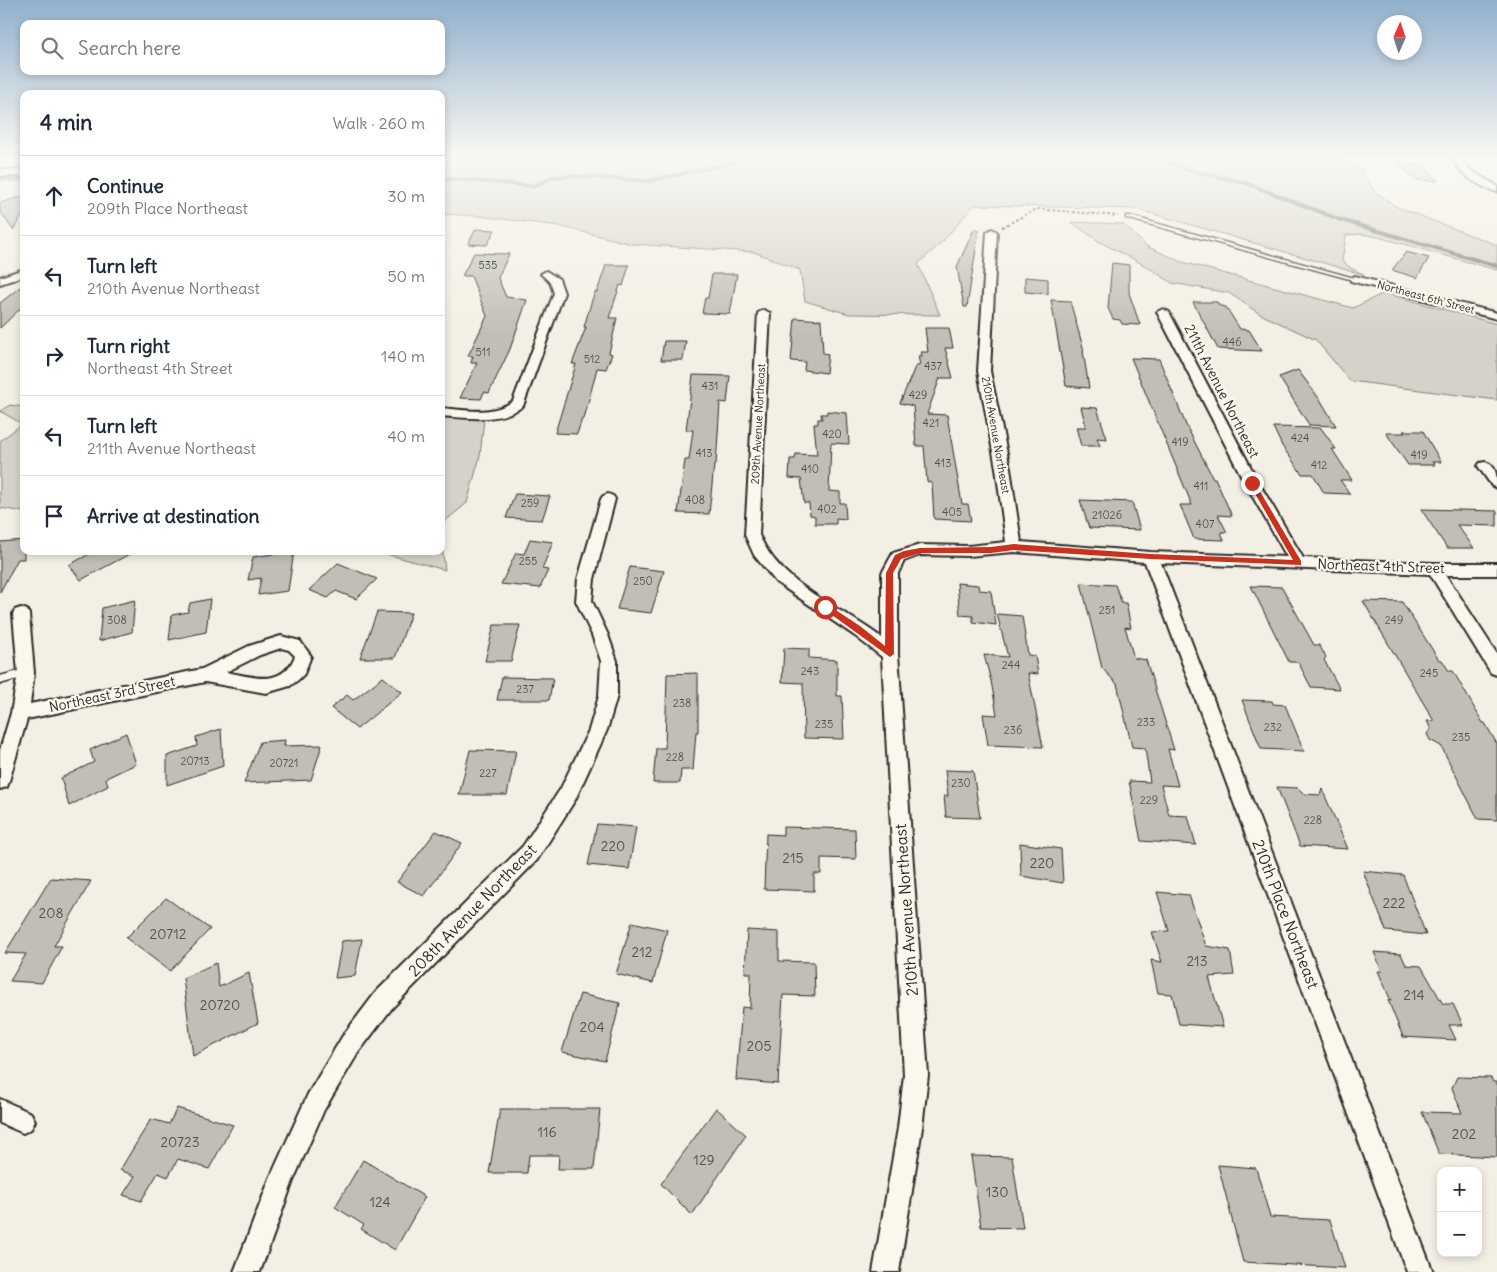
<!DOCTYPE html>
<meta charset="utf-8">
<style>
body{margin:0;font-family:Delius,sans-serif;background:#f6f6f7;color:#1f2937}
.controls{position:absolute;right:15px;bottom:15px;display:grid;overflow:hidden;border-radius:10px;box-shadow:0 2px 8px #0003}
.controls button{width:45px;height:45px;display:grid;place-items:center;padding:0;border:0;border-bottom:1px solid #e0e1e3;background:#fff;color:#1f2937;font:25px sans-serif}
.compass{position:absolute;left:1377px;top:15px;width:45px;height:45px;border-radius:50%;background:#fff;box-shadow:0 2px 8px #0003;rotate:3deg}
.stop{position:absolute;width:15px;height:15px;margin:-11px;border:4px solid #c8321e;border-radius:50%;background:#fff}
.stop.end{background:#c8321e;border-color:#fff;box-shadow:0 1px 5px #0008}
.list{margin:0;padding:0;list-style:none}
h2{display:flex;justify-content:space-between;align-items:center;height:65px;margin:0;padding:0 20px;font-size:21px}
h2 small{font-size:16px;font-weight:400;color:#747a83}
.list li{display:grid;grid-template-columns:32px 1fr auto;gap:15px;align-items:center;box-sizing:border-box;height:80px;padding:0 20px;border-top:1px solid #e0e1e3}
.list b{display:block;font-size:19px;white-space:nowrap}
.list p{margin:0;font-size:16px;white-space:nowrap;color:#747a83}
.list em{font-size:16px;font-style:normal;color:#747a83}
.icon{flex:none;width:28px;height:28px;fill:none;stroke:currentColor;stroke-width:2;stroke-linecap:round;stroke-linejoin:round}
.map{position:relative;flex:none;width:1497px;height:1272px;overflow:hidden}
.search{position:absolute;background:#fff;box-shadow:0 2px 8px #0003;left:20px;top:20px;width:425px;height:55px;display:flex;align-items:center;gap:12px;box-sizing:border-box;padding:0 18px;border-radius:10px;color:#747a83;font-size:19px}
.panel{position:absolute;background:#fff;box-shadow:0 2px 8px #0003;left:20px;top:90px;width:425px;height:465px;border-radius:10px}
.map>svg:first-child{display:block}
</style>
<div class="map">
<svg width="1497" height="1272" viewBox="0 0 1497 1272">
<rect width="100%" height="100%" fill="#f3efe4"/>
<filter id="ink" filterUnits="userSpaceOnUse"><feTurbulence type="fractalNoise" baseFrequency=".02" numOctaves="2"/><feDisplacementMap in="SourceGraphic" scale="10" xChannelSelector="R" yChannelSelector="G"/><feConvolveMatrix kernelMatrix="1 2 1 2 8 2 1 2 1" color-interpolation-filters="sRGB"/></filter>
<g filter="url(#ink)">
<path fill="#d5d2c9" stroke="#807e7a" d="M441,156H1339L1359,167L1375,192L1397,207L1497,245V270L1378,237L1362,234L1346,235L1342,261L1351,268L1365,275L1136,209L974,205L943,241L918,264L940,315L849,314L805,301L800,270L754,252L632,244L559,226L478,216L441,214Z
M1071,222L1123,224L1146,246L1182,262L1308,296L1353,308L1384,293L1497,324V400L1350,381L1316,340L1260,314L1229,293L1172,283L1146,266L1100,242Z
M10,405L24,407V512L0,508V441L22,424L0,411Z
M441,418L484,419L480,456L467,503L444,522L441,532Z
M441,538L445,570L375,551H441Z"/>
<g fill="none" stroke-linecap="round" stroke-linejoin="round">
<path stroke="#787772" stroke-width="4" d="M1156,156L1188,170L1243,182L1341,220L1497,266
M441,178L535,186L552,177L577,176L648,181L726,164L749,156
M0,179L24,180"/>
</g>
<path fill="#c0beb6" stroke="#2b2b2b" d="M1399,164L1422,165L1438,181L1416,180Z
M24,196V212L13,230L0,211V203Z
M476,229L495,230L487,245L468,244Z
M974,229L979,230L967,307H964L957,267Z
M1406,252L1429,258L1417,278L1392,270Z
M474,253L509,254L498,278L506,297L527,300L510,349L489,393L484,392L481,399L460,398L477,363H471L473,356H468L487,316L471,276H462Z
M1112,263L1129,265V293L1140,325L1122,324L1120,320L1113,319L1108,308Z
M606,265H629L623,286L620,285L609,318H617L609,353L612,354L606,369L597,368L584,419H582L577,434L555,433L576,364H572L586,327H584L591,303L595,292H597Z
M712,274H737L730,314L702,313L705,298H708Z
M1025,277L1048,279V294L1025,292Z
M24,284V305L0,328V303Z
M1051,300L1070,301L1084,351H1083L1089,388L1066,386Z
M1193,302H1217L1220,306L1226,307L1240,329L1249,330L1262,351L1218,349Z
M795,318L821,320L823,353L828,354L826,373L804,370L805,362L791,361Z
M925,328H949L953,348H945L953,378H940L927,414L947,415L962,504H968L971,521L934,519L932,483L927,482L924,446H916L913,406L900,403L915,367L920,365L918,356H922L921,352H928Z
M664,341H686L683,360H661Z
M1131,358L1159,359L1186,425L1213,478H1215L1232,516L1218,515L1227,532H1221L1224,540L1194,539L1180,505H1192Z
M1298,370L1321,401L1336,426L1309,425L1279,377Z
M693,375L730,376L727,403L720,402L716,465H714L709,514L678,513L685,460H689L693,430H686Z
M1081,407L1097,408L1107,439L1097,438L1100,446H1081L1076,427H1086Z
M827,411L847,413L849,444L831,443L829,491L840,492V503H845L846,519L836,518V524H815V516L810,515L809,503H804L801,479L789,478L790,459H795L796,454L817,455L814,424H818V419H822L821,414H827Z
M1273,427L1321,428L1336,449H1332L1352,480H1340L1350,494L1324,493L1313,474H1302L1282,446Z
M1403,431H1423L1441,462H1432L1435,465H1408L1386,433H1405Z
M515,494L550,496L542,520L506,518Z
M1080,500L1132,502L1140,530L1089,528Z
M1421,509L1497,511V526L1457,525L1474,548H1447Z
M530,539L553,542L542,569L548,570L540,588L501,584L516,553L524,554Z
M24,540V559H18L0,592V542Z
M95,551H135L81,580L69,565Z
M294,551L288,591L258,595L261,578L248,580L253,557Z
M338,563L377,579L356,599L336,591L328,598L309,590Z
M630,567L664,571L651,613L617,609Z
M957,583L978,585L979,590L991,591L996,625L973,622V616L960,615Z
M1081,583L1115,585L1122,603H1126L1131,628L1125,627L1134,658L1146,660L1174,750L1168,749L1178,786L1161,785L1169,815L1188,816L1196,845L1141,841L1129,781L1150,782L1145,748L1132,747L1117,684L1102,668Z
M1251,586L1282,587L1314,645H1319L1326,657L1324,660L1340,689L1311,687L1298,662H1289Z
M210,599L206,632L169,640L172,615L188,612L190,603Z
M135,600L132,632L99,641L102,608Z
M1363,601L1402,602L1439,660H1442L1449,671H1453L1483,723H1485L1497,744V820L1478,819L1441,746L1430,740L1427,734L1431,729L1427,721H1434Z
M377,612L411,613L395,658H360Z
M997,614L1022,616L1028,655L1035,656L1038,674L1028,673L1043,747L988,745L983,714L997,715L991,681L984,655L1008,657Z
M494,625H520L511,661H485Z
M784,648L809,649V658L837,660V696H842L844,739L804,738L803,683L782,682Z
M698,673V732H696L693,770H681L680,783H653L656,748H665L667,674Z
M383,677L402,692L357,729L331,708L347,695L353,700Z
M502,677L553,678L549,700H497Z
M1242,700L1272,701L1273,704L1285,705L1304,751L1261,749Z
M221,729L223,766L167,785V756L197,746L196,737Z
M126,733L136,764L106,778L108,786L69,806L61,778L94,762L90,750Z
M285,740L284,746L322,745L311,780L244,783L260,742Z
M470,750L516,751L507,795H459Z
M945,770L973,771L980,818L946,817L944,796H948Z
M1277,787L1298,788L1304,794L1320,795L1322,789L1348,849L1300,846Z
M597,824L636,827L629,869L588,865Z
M783,827L855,829L856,859L821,858V874H814V891L764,889L766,834L783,835Z
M436,831L462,843L424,896L397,882Z
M1020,843L1061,849L1063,883L1021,876Z
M1363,871L1403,875L1426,935L1386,931Z
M51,878L91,881L54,946H62L42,983L10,981L26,954L5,953Z
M1157,892L1189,895L1206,946L1230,950L1234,975L1209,977L1223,1027L1179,1024L1172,994L1158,993L1151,960L1162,962L1152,932L1169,931Z
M166,898L210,929L170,971L126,938Z
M632,922L667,930L653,983L616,974Z
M747,930L779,932V961L814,962L815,996L783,995L778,1084L736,1080L742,1007L750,1008L751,973H745Z
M362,939L355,976L335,978L342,941Z
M1374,952L1401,954L1406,965L1421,966L1443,1004H1453L1463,1025H1449L1456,1040L1403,1037L1388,1000L1391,1001L1378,971H1382Z
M216,963L219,987L249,973L258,1023L193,1056L183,978Z
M580,994L620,1003L605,1061L562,1052Z
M1457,1077L1491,1078L1493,1082H1497V1157L1439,1154L1422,1112L1462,1113L1452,1088Z
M177,1108L233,1125L209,1169L178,1159L168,1177L158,1173L141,1201L123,1195L135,1176L120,1170L151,1119L169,1124Z
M716,1108L746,1135L692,1215L661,1184Z
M500,1109H600L594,1169H558L559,1155H529L527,1173H489Z
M971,1156L1012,1157L1023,1228L981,1227Z
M363,1160L425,1197L395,1250L361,1229L364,1225L335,1207Z
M1218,1165L1256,1168L1270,1217L1330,1220L1345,1268L1243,1262Z"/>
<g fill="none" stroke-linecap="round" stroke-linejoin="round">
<g stroke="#2b2b2b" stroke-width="3">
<path id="lane" d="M1126,216H1130L1358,279L1353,280L1126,218Z
M26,669L29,670L31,673L29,676L0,684V676Z"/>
</g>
<g stroke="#2b2b2b" stroke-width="4">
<path id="street" d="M1451,156H1460L1470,170L1497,186V192C1478,186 1460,175 1451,156Z
M0,170H24V176H0Z
M992,229L997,232L990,371L1010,468L1021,542L1151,552L1287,557L1245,483L1157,312L1163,309L1169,312L1259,483L1303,558L1434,563H1497V575H1446L1497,654V675L1491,673L1430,574L1161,563L1433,1272H1407L1145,562L1014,552L968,556L920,555L904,561L898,573V654L928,1075L922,1128L899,1272H873L898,1128L904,1075L882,657L855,636L776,582L754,555L745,535L758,313L764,310L770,313L759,535C782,587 839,605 882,638V573L893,553L920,545L968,546L1006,542L996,468L978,371L987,232Z
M24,269V276L0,284V277Z
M546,271L559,279L564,293L523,406C500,423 469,418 441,416V408C464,410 493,416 513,401L554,293L550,282L541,274Z
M1355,276L1497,313V319L1351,281L1350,279Z
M1485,462C1497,465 1497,477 1497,488L1492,486L1478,466L1480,463Z
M608,494L613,496L615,499L594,579L592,601L608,635L617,661V696L607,730L575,800L537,860L392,1008L358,1053L324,1110L293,1181L260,1272H234L270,1178L308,1094L342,1037L376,992L523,846L561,788L589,730L599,696L601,661L592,635L576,601L578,579L601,499L603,496Z
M21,608L27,610L29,614L34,673L30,704L202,669L249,646L281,636L300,641L311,656L304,674L298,680L290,686L266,693L205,682L27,719L9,781L7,787L0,789V750L11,713L18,673L13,614L15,610ZM281,648L289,650L295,656C282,688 253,677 226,672L260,655Z
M0,1099L31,1113L35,1121L31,1129L23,1133L0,1123Z"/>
</g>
<path stroke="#2b2b2b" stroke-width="2" stroke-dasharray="2.5 2.5" stroke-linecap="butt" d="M1002,227L1037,209L1118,216"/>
<use href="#lane" fill="#fbf7ec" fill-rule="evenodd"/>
<use href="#street" fill="#fbf7ec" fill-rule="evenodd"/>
</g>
</g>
<linearGradient id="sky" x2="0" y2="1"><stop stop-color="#90b0cc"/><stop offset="0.47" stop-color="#faf8f3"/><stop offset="1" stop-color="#faf8f3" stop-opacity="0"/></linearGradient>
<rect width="1497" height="335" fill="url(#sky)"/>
<path fill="#c8321e" d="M1252,481L1255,483L1301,561V565L1151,559L1014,550L991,553H920L901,559L893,573L894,654L890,657L821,607L825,604L828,605L860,626L885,646L886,573L895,555L904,551L920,548L991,547L1014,544L1151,554L1293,560L1249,483Z"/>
<g text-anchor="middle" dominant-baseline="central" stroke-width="4.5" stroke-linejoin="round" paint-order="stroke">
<g font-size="11" fill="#50504e">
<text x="488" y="265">535</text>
<text x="1232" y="342">446</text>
<text x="483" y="352">511</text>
<text x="592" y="359">512</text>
<text x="933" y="366">437</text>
<text x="710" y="386">431</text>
<text x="918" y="395">429</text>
<text x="931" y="423">421</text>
<text x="832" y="434">420</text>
<text x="1300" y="438">424</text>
<text x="1180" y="442">419</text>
<text x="704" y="453">413</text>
<text x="1419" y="455">419</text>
<text x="943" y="463">413</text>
<text x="1319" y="465">412</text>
<text x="810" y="469">410</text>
<text x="1201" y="486">411</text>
<text x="695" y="500">408</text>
<text x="530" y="503">259</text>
<text x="827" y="509">402</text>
<text x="952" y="512">405</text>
<text x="1107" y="515">21026</text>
<text x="1205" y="524">407</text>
<text x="528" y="561">255</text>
<text x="643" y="581">250</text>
<text x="1107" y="610">251</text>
<text x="117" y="620">308</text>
<text x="1394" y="620">249</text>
<text x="1011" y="665">244</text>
<text x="810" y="671">243</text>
<text x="1429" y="673">245</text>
<text x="525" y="689">237</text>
<text x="682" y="703">238</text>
<text x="1146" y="722">233</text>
<text x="824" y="724">235</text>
<text x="1273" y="727">232</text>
<text x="1013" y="730">236</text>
<text x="1461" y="737">235</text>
<text x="675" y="757">228</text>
<text x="195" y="761">20713</text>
<text x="284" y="763">20721</text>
<text x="488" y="773">227</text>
<text x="961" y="783">230</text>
<text x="1149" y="800">229</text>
<text x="1313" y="820">228</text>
</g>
<g font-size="11" fill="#2b2b2b" stroke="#fbf7ec">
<text transform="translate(1426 297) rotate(15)">Northeast 6th Street</text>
<text transform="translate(758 424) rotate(-87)">209th Avenue Northeast</text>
<text transform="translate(996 435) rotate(80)">210th Avenue Northeast</text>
</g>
<g font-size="14" fill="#2b2b2b" stroke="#fbf7ec">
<text transform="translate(1222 391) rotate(63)">211th Avenue Northeast</text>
<text transform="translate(1381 566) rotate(2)">Northeast 4th Street</text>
<text transform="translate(112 694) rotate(-12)">Northeast 3rd Street</text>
</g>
<g font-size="14" fill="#50504e">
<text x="613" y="846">220</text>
<text x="793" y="858">215</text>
<text x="1042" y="863">220</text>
<text x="1394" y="903">222</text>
<text x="51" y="913">208</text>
<text x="168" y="934">20712</text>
<text x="642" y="952">212</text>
<text x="1197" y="961">213</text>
<text x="1414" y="995">214</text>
<text x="220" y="1005">20720</text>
<text x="592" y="1027">204</text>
<text x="759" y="1046">205</text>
<text x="547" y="1132">116</text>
<text x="1464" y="1134">202</text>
<text x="180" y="1142">20723</text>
<text x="704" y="1160">129</text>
<text x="997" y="1192">130</text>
<text x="380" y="1202">124</text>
</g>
<g font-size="16" fill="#2b2b2b" stroke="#fbf7ec">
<text transform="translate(472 910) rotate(-46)">208th Avenue Northeast</text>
<text transform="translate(906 910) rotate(-94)">210th Avenue Northeast</text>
<text transform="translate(1286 914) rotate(69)">210th Place Northeast</text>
</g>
</g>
</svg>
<div class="controls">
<button>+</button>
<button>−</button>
</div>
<svg class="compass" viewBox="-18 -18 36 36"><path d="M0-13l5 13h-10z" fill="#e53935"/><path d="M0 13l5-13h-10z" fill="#747a83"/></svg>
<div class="stop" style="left:825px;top:607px"></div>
<div class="stop end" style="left:1252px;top:483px"></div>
<div class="search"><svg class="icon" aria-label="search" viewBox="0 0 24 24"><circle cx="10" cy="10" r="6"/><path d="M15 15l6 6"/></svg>Search here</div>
<section class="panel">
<h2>4 min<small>Walk · 260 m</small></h2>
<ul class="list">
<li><svg class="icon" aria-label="ahead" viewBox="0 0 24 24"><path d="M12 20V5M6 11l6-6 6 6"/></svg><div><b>Continue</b><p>209th Place Northeast</p></div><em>30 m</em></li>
<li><svg class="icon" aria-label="left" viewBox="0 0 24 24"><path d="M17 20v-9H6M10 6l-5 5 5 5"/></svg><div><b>Turn left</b><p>210th Avenue Northeast</p></div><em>50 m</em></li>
<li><svg class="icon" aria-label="right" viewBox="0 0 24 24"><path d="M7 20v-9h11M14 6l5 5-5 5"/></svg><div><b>Turn right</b><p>Northeast 4th Street</p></div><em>140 m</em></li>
<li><svg class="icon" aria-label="left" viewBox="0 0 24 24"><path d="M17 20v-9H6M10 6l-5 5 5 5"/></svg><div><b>Turn left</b><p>211th Avenue Northeast</p></div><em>40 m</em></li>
<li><svg class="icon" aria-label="arrive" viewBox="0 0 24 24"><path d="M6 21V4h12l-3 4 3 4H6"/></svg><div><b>Arrive at destination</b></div></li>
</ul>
</section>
</div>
